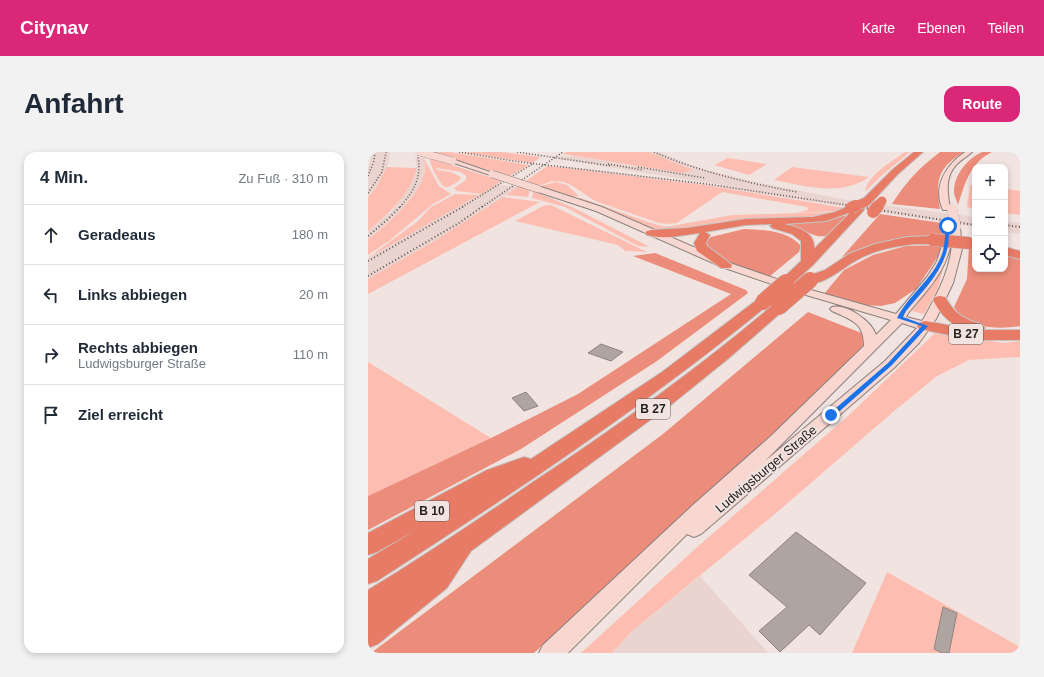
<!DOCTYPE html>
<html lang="de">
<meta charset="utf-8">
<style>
body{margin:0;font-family:Arial,sans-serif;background:#f2f2f3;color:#1f2937}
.controls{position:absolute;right:12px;top:12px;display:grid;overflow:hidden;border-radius:8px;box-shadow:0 2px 6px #0003}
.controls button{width:36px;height:36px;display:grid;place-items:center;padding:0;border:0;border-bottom:1px solid #e0e1e3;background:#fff;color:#1f2937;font:20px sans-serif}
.stop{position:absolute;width:12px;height:12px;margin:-9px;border:3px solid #1a73e8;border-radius:50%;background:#fff}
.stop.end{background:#1a73e8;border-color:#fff;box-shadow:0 1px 4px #0008}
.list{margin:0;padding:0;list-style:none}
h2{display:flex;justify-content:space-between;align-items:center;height:52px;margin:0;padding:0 16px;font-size:17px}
h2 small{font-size:13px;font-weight:400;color:#747a83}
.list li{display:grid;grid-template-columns:26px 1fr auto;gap:12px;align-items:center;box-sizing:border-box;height:60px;padding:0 16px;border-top:1px solid #e0e1e3}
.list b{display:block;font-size:15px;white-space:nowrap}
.list p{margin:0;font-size:13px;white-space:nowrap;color:#747a83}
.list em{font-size:13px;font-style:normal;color:#747a83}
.icon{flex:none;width:22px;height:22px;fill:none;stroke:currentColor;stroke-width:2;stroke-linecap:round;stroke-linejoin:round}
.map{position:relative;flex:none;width:652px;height:501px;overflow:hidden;border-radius:12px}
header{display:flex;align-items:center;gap:24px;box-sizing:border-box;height:56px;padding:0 20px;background:#db2777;color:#fff}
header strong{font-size:19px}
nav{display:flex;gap:22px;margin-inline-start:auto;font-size:14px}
.intro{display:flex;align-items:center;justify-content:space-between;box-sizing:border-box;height:96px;padding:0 24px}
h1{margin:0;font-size:28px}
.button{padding:10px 18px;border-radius:12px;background:#db2777;color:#fff;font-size:14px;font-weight:700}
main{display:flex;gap:24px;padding:0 24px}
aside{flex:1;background:#fff;border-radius:12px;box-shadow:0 2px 6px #0003}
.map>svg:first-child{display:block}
</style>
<header>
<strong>Citynav</strong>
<nav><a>Karte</a><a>Ebenen</a><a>Teilen</a></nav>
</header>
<div class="intro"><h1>Anfahrt</h1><a class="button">Route</a></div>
<main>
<aside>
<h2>4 Min.<small>Zu Fuß · 310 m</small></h2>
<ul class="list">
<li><svg class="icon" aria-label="ahead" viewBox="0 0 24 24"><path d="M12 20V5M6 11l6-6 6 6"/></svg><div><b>Geradeaus</b></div><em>180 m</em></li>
<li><svg class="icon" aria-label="left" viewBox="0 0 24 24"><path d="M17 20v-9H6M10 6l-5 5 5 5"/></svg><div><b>Links abbiegen</b></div><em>20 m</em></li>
<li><svg class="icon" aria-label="right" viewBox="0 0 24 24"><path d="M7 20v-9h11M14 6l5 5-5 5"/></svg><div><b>Rechts abbiegen</b><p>Ludwigsburger Straße</p></div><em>110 m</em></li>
<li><svg class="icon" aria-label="arrive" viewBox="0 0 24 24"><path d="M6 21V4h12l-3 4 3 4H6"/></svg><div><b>Ziel erreicht</b></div></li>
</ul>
</aside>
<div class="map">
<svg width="652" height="501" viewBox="0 0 652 501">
<rect width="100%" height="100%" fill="#f0e3e0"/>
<path fill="#e9d4cf" d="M4,0H22L21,8L18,20L0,45V18Z
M281,0H292L320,12L343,19L392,31L484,49L607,65V75L337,33L189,16L192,14L252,21L379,37L189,7L193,4L201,5L205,4L314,21L324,18Z
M55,5L57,14L55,25L48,39L33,58L0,87V79L24,59L46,26L49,15L47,6Z
M128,33L150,35L83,79L0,127V106Z
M637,69L652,71V82L637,80Z
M332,424L400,501H244L263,480Z"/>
<path fill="#fdbeb1" d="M67,0H82L161,13L142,24L66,2Z
M93,0H134L173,5L164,11Z
M198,0H281L325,18L314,21L195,2Z
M537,0H542L512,25L497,40C499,23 523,10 537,0Z
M55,5L71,34L83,42L65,52L21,89L0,103V87C19,73 57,40 57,14C57,12 55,8 55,5Z
M62,6L134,29L114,42L89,39L86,36L98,28V24L93,20L68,16L69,18L83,20L93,25L92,28C87,31 82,36 76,35C70,28 62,15 62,6Z
M360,6L399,12L381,23L346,13Z
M179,14L337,33L477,56L470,59L428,61L440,58L439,55L354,40L309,71L300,72L291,71L227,49L203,33L196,30L184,29L171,34L158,29Z
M19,15L49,16C41,44 21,61 0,79V45L7,37Z
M424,15L501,25C473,45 437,34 406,28Z
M188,30L199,33L211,44L202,45L173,34Z
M602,33H607V57L599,55Z
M151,34L162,39L160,45L138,43Z
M637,37L652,39V63L637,61Z
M165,40L171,41L206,56L282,95L270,94L197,55L164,46Z
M87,42L111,43L0,106L50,69L63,55Z
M135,45L172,50L0,142V127L68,88Z
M213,46L283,71L298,75L364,63L471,60L450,65L308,79H285L210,48Z
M177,53H183L279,100L257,99L250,93L147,69Z
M578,107L569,138L556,162L544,159Z
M567,181L636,191L652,189V205L601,208L569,224L525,260L407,362L263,480L244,501H213L327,397L480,264Z
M0,210L123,286L0,344Z
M519,420L652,495V501H484Z"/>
<path fill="#ec8d7b" d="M572,0H596C570,15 567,29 572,57L524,52C539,29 550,17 572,0Z
M614,0H624C602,11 597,31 590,53C589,49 586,44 586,40C586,23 599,7 614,0Z
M512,62L574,71V86L501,95L474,105Z
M479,63L459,84C455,84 450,85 446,83C443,82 422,73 420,71L463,67Z
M376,77C396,78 419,78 433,94L431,100L401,125L364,113L343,102L336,91L343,85Z
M575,93L573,100L548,137L527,151L513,154L494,153L456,142L476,118L505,103L538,94Z
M601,95L607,96V117H637V103L652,107V174C635,177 607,177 593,165C591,162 588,158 586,155L599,127Z
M287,101L378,138L380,141L289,209L153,297L0,378V344L123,286L210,242L363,142L265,104Z
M440,160L496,182L495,194L401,286L166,501H3L295,282Z"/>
<path fill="#b0a4a1" stroke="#8e8380" d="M233,192L255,200L243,209L220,201Z
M158,240L170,254L156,259L144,246Z
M428,380L498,431L452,483L441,473L412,500L391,479L419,455L381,423Z
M575,455L589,461L581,501H574L566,497Z"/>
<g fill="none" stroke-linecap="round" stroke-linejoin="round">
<g stroke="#8b807d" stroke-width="2">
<path id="secondary" d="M597,0H604C600,4 594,7 589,12C577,24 579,40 582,56L581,58H575C564,35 578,13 597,0Z
M83,8H87L128,22L122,23L83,10Z
M167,35H173L234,55L362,111L429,134L528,162L559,125L569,109L573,97L577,72H583L584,75L591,74L592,76L594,97L585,131L568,167L551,191L527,215L468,266L333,382L326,385L319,382L200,501H171L175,493L325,353L403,284L496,194C496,170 483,168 464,159L462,157L464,155C478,151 504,169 508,183L523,168L421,138L354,115L228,59L167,39ZM584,83C585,114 570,140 556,166L554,169L538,165L541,160C561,136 581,117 584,83ZM534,171L549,176L517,209L397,309Z"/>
</g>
<g stroke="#c6c5c4" stroke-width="2">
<path id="highway" d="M546,0H555L530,22L502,52H494L493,50L494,48L524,18Z
M483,53L488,56H495L496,58L445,113L423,133L418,134L413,133L411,130L433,109V89L424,82L404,76L402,74L404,72L378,73L337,80L342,83L338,91L339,94L364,113L363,116H353L329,99L326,91L332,81C315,83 296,88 279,83L277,81L279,79L283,78L319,76L378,67L445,65L467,60ZM483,60L446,97C448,80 429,75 416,72L458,69Z
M565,84L569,85L571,88L569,91C559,93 549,91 539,93C522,95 503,100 489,108C474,116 455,135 437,131L435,128L437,125L457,118L481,102L507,92L539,85Z
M637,95L652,99V107L637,103Z
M572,144L577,145C583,154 587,161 597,166C603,170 613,170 617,176L615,178H652V188H607L551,177L549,174L551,171L557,169L591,175C579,169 571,160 565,148L567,145Z
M395,146L400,147L402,150L400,153C276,255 144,342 9,429L0,432V407L48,378L9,400L0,403V381L119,318L156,305L163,307L294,220L390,147Z
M411,151L416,152L418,155L416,158L361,206L304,252L103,399L79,436L10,492L0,496V438C56,404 111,367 165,330C248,275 330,217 406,152Z"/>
</g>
<use href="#secondary" fill="#f8d7d1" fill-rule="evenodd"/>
<use href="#highway" fill="#e77b66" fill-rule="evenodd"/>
<path stroke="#5e5755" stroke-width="1.5" stroke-dasharray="1 2" stroke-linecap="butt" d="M91,0L152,10L339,32L492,55
M149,0L244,14
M286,0C332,20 380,31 429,40
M240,12L275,18
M270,15L337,26
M0,24L6,9L7,0
M0,41L14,20L18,0
M32,55C47,38 55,23 49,0
M94,55L166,11
M114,55L195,0"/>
<path stroke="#5e5755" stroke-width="2" stroke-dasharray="1 2.5" stroke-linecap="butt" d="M485,54L607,73
M637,73L652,75
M0,84L19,68L33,54
M0,109L96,54
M0,124L91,71L115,54"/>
<g stroke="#8b807d" stroke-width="8" stroke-linecap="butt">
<path id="secondary-bridge-far1" d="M51,0L85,9
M124,22L170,37"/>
</g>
<g stroke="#8b807d" stroke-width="10" stroke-linecap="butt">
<path id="secondary-bridge" d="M584,57L588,75"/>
</g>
<g stroke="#c6c5c4" stroke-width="10" stroke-linecap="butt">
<path id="highway-bridge-far2" d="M485,55L498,50
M509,55L514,49"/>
</g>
<g stroke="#c6c5c4" stroke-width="13" stroke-linecap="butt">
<path id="highway-bridge-far1" d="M483,56L487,54
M505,60L510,54
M565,88L601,91"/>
</g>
<g stroke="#c6c5c4" stroke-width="17" stroke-linecap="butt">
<path id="highway-bridge" d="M395,150L418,130
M411,155L442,128"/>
</g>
<use href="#secondary-bridge-far1" stroke="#f8d7d1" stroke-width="7"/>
<use href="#secondary-bridge" stroke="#f8d7d1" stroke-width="10"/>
<use href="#highway-bridge-far2" stroke="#e77b66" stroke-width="9"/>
<use href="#highway-bridge-far1" stroke="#e77b66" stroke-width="12"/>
<use href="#highway-bridge" stroke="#e77b66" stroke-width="16"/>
</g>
<path fill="#1a73e8" d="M580,72L581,74C581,82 581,91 579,98C573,122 553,141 538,159L535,165L560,174L524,213L465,265H461V262L520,211L554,174L529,166C541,142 567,126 575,99C577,91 577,82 578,74Z"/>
<g text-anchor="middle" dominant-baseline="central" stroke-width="4" stroke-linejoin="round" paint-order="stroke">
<g fill="#f0e3e0" stroke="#615a58" stroke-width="1">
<rect x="581" y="172" width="34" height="20" rx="3"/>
<rect x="268" y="247" width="34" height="20" rx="3"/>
<rect x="47" y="349" width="34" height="20" rx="3"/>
</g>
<g font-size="12" font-weight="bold" fill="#241f1e">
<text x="598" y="182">B 27</text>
<text x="285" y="257">B 27</text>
<text x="64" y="359">B 10</text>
</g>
<g font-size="13" fill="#241f1e" stroke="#f0e3e0">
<text transform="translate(398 317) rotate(-40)">Ludwigsburger Straße</text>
</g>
</g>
</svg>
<div class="controls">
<button>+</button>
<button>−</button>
<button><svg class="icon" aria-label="locate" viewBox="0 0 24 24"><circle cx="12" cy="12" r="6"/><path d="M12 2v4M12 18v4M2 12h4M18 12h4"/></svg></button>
</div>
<div class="stop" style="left:580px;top:74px"></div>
<div class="stop end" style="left:463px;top:263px"></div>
</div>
</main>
